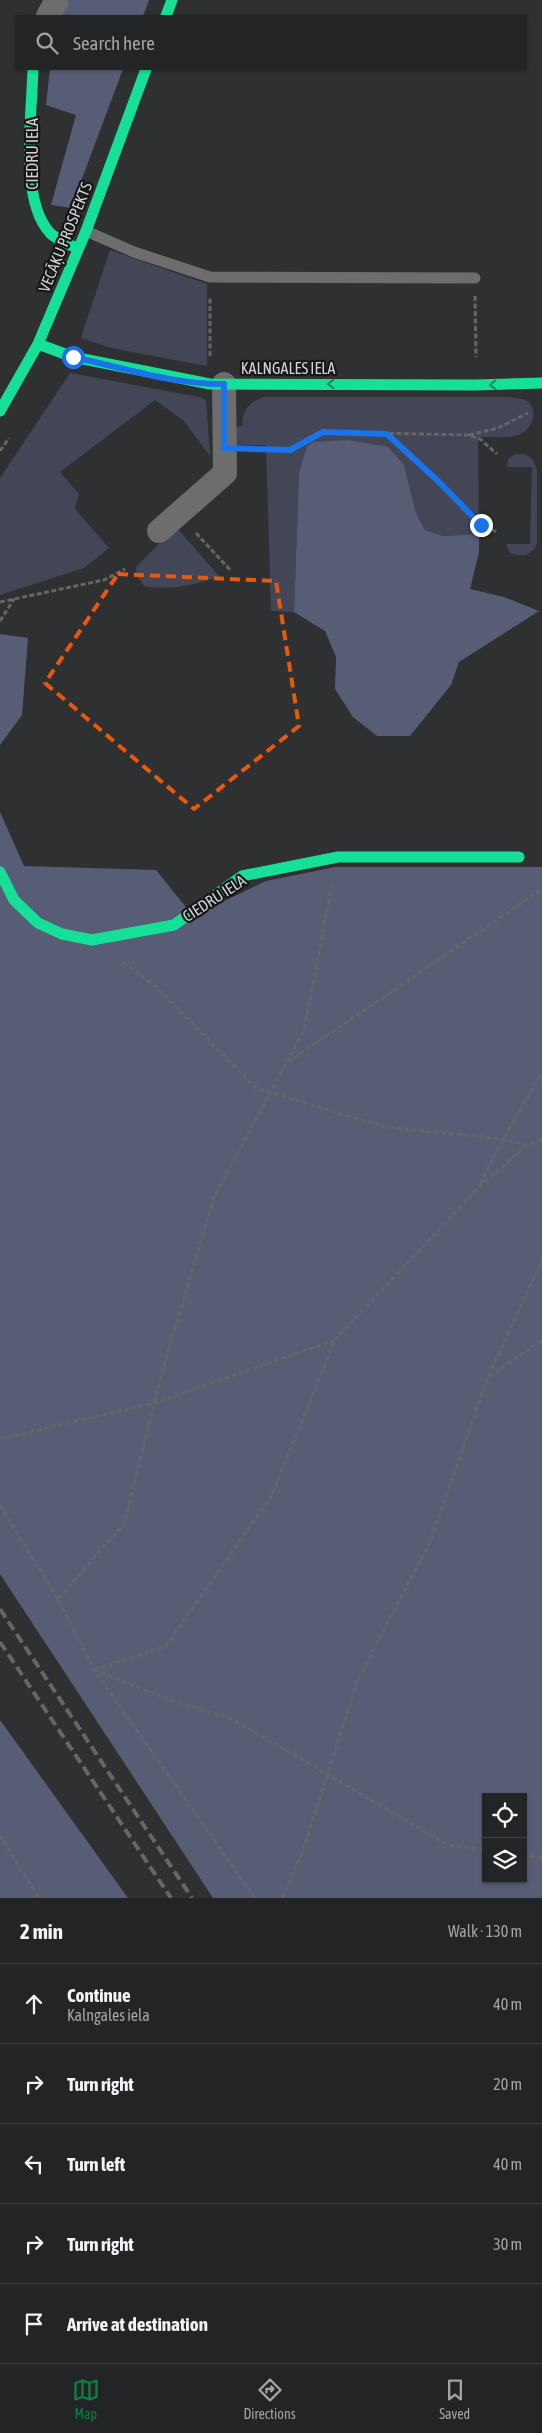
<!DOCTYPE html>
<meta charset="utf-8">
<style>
body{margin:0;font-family:"Asap Condensed",sans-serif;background:#2b2c2d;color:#f1f3f6}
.controls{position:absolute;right:15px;bottom:15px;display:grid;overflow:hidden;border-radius:0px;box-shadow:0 1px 4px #0004}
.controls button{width:45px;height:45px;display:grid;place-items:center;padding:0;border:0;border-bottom:1px solid #404142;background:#232425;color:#f1f3f6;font:25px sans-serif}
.stop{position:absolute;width:15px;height:15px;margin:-11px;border:4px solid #1a73e8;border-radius:50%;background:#fff}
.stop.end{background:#1a73e8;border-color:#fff;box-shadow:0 1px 5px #0008}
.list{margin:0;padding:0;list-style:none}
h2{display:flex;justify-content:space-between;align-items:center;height:65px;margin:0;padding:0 20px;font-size:21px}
h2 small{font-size:16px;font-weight:400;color:#a3a4a7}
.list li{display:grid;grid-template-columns:32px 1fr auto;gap:15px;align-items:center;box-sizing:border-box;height:80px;padding:0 20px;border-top:1px solid #404142}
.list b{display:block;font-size:19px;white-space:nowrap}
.list p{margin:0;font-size:16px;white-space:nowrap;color:#a3a4a7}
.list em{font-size:16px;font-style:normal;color:#a3a4a7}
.icon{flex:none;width:28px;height:28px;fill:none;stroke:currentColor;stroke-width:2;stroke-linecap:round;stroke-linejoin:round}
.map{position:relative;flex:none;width:542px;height:1898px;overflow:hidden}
.search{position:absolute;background:#232425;box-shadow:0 1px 4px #0004;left:15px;right:15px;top:15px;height:55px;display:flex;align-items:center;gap:12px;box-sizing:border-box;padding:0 18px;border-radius:0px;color:#a3a4a7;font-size:19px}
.sheet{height:465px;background:#232425}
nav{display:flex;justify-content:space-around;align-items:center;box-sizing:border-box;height:70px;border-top:1px solid #404142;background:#232425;font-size:14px;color:#a3a4a7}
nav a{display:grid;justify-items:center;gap:2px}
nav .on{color:#0b8043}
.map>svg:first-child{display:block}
</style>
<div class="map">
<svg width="542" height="1898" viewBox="0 0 542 1898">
<rect width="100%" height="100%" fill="#2f3031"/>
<path fill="#424657" d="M110,250L207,284V366L111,348L81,338Z
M70,373L199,397L206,400L210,456L184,421L155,400L60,472L79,494L75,509L109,548L84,568L0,595V478Z
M263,397H508C513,398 522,398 527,401C539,410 533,427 521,434C511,439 490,437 478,437L479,534L443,536L425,530L416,513L404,465L299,473L294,612L271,611L266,445H232L233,427L242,426C243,408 248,404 263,397Z
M516,454C529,453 534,458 537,471V543C532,556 522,558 510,553L506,544H530L532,467H507L508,459Z
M176,527L219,576C196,585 168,591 144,586L137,576L136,567Z"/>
<path fill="#585d76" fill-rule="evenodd" d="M70,0H149L143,16H57Z
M50,69H123L71,208L51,205L76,115L46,105Z
M349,440L388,447L404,465L416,513L425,530L443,536L479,534V552L470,589L504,597L539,611L459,662L451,685L410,736H377L353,717L335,689L336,657L325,631L294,612L299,473L307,447L313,442Z
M0,634L28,638L22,715L0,745Z
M0,812L24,866L156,870L193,916L266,881L335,867H542V1898H213L0,1574ZM486,1797H523V1879H486Z
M0,1720L128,1898H0Z"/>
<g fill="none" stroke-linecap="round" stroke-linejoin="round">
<path stroke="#656666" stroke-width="3" stroke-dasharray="5 2.5" stroke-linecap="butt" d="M475,296L476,357
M210,356V297
M387,434L439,482L481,525L497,532
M469,435L498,428L528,413
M251,449L290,450L323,432L468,435L480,439L497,454
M0,451L9,438
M196,533L231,571
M0,602L104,580L125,569
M0,621L14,599
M123,962L155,986L256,1088L385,1127L503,1139L527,1145
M288,1062L542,889
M480,1184L503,1139L542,1073
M489,1377L542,1340
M0,1439L154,1403L335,1340
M0,1505L58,1599L94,1670L255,1898
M58,1599L124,1524L165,1362L214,1197L304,1030L332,885
M94,1670L166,1646L272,1495L335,1340L479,1187L527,1145L542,1140
M94,1670L168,1699L234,1720L448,1845L486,1850
M0,1835L39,1898
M523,1855L542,1857
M282,1898L302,1853L358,1679L430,1542L488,1377L542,1260"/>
<path stroke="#6d6d6d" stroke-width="11" d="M86,231L134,252L210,277L475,278"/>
<path stroke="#6d6d6d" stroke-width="24" d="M48,16L57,0
M159,531L225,473L224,384"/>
<path stroke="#16e098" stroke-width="11" d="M166,16L172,0
M33,69C32,113 19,200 50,233C57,240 69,244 77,248
M38,344L73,357L210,384L476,385L542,383
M0,411L38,344L86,231L146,69
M0,872L14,900L38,923L62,934L92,940L174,925L242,876L338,857H519"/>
<path stroke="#666667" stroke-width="4" stroke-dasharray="10 5" stroke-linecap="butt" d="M0,1609L192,1898
M0,1642L171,1898"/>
</g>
<defs><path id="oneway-chevron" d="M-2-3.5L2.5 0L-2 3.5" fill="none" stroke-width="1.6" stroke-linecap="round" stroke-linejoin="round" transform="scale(1.25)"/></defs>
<g stroke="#16865f">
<use href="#oneway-chevron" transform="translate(331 384) rotate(-180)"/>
<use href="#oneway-chevron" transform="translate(493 385) rotate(178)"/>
</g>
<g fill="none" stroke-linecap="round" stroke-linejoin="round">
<path stroke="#1a73e8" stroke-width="6" d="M73,357C120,367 176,385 224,384V448L290,450L323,432L387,434L439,482L481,525"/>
</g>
<path fill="none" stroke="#e8590c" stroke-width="4" stroke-dasharray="10 6" stroke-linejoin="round" d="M118,574L276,581L299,726L194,809L45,683Z"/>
<g text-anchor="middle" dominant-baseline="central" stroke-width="4.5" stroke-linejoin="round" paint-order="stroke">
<g font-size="16" fill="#d2d3d5" stroke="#171719">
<text transform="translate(32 154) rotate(-90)">CIEDRU IELA</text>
<text transform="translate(65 237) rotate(-68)">VECĀĶU PROSPEKTS</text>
<text x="288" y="368">KALNGALES IELA</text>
<text transform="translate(214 898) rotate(-33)">CIEDRU IELA</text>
</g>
</g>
</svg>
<div class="controls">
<button><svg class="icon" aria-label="locate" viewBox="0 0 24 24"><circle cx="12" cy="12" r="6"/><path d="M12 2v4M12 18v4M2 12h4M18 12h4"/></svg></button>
<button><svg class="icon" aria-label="layers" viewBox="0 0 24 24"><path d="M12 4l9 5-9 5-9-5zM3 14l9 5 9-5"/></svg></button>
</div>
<div class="stop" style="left:73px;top:357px"></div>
<div class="stop end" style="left:481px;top:525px"></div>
<div class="search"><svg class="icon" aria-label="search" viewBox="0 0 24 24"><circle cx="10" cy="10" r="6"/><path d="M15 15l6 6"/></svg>Search here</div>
</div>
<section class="sheet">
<h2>2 min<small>Walk · 130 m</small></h2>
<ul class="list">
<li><svg class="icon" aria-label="ahead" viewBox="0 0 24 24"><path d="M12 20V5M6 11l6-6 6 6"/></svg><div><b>Continue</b><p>Kalngales iela</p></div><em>40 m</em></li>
<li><svg class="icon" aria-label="right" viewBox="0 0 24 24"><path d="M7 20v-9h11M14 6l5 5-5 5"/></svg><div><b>Turn right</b></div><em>20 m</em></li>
<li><svg class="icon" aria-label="left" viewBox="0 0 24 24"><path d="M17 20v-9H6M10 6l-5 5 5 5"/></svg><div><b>Turn left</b></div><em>40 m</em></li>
<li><svg class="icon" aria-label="right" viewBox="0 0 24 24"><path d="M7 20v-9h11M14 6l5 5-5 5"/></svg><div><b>Turn right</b></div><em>30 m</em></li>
<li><svg class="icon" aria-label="arrive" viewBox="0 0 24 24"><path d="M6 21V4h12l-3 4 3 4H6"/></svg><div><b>Arrive at destination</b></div></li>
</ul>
</section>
<nav>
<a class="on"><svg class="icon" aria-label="map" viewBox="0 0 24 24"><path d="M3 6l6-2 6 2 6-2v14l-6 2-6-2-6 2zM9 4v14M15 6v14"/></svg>Map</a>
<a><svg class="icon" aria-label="directions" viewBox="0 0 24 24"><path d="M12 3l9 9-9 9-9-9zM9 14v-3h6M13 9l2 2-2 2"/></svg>Directions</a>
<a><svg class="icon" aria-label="saved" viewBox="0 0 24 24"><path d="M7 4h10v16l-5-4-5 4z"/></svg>Saved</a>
</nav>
